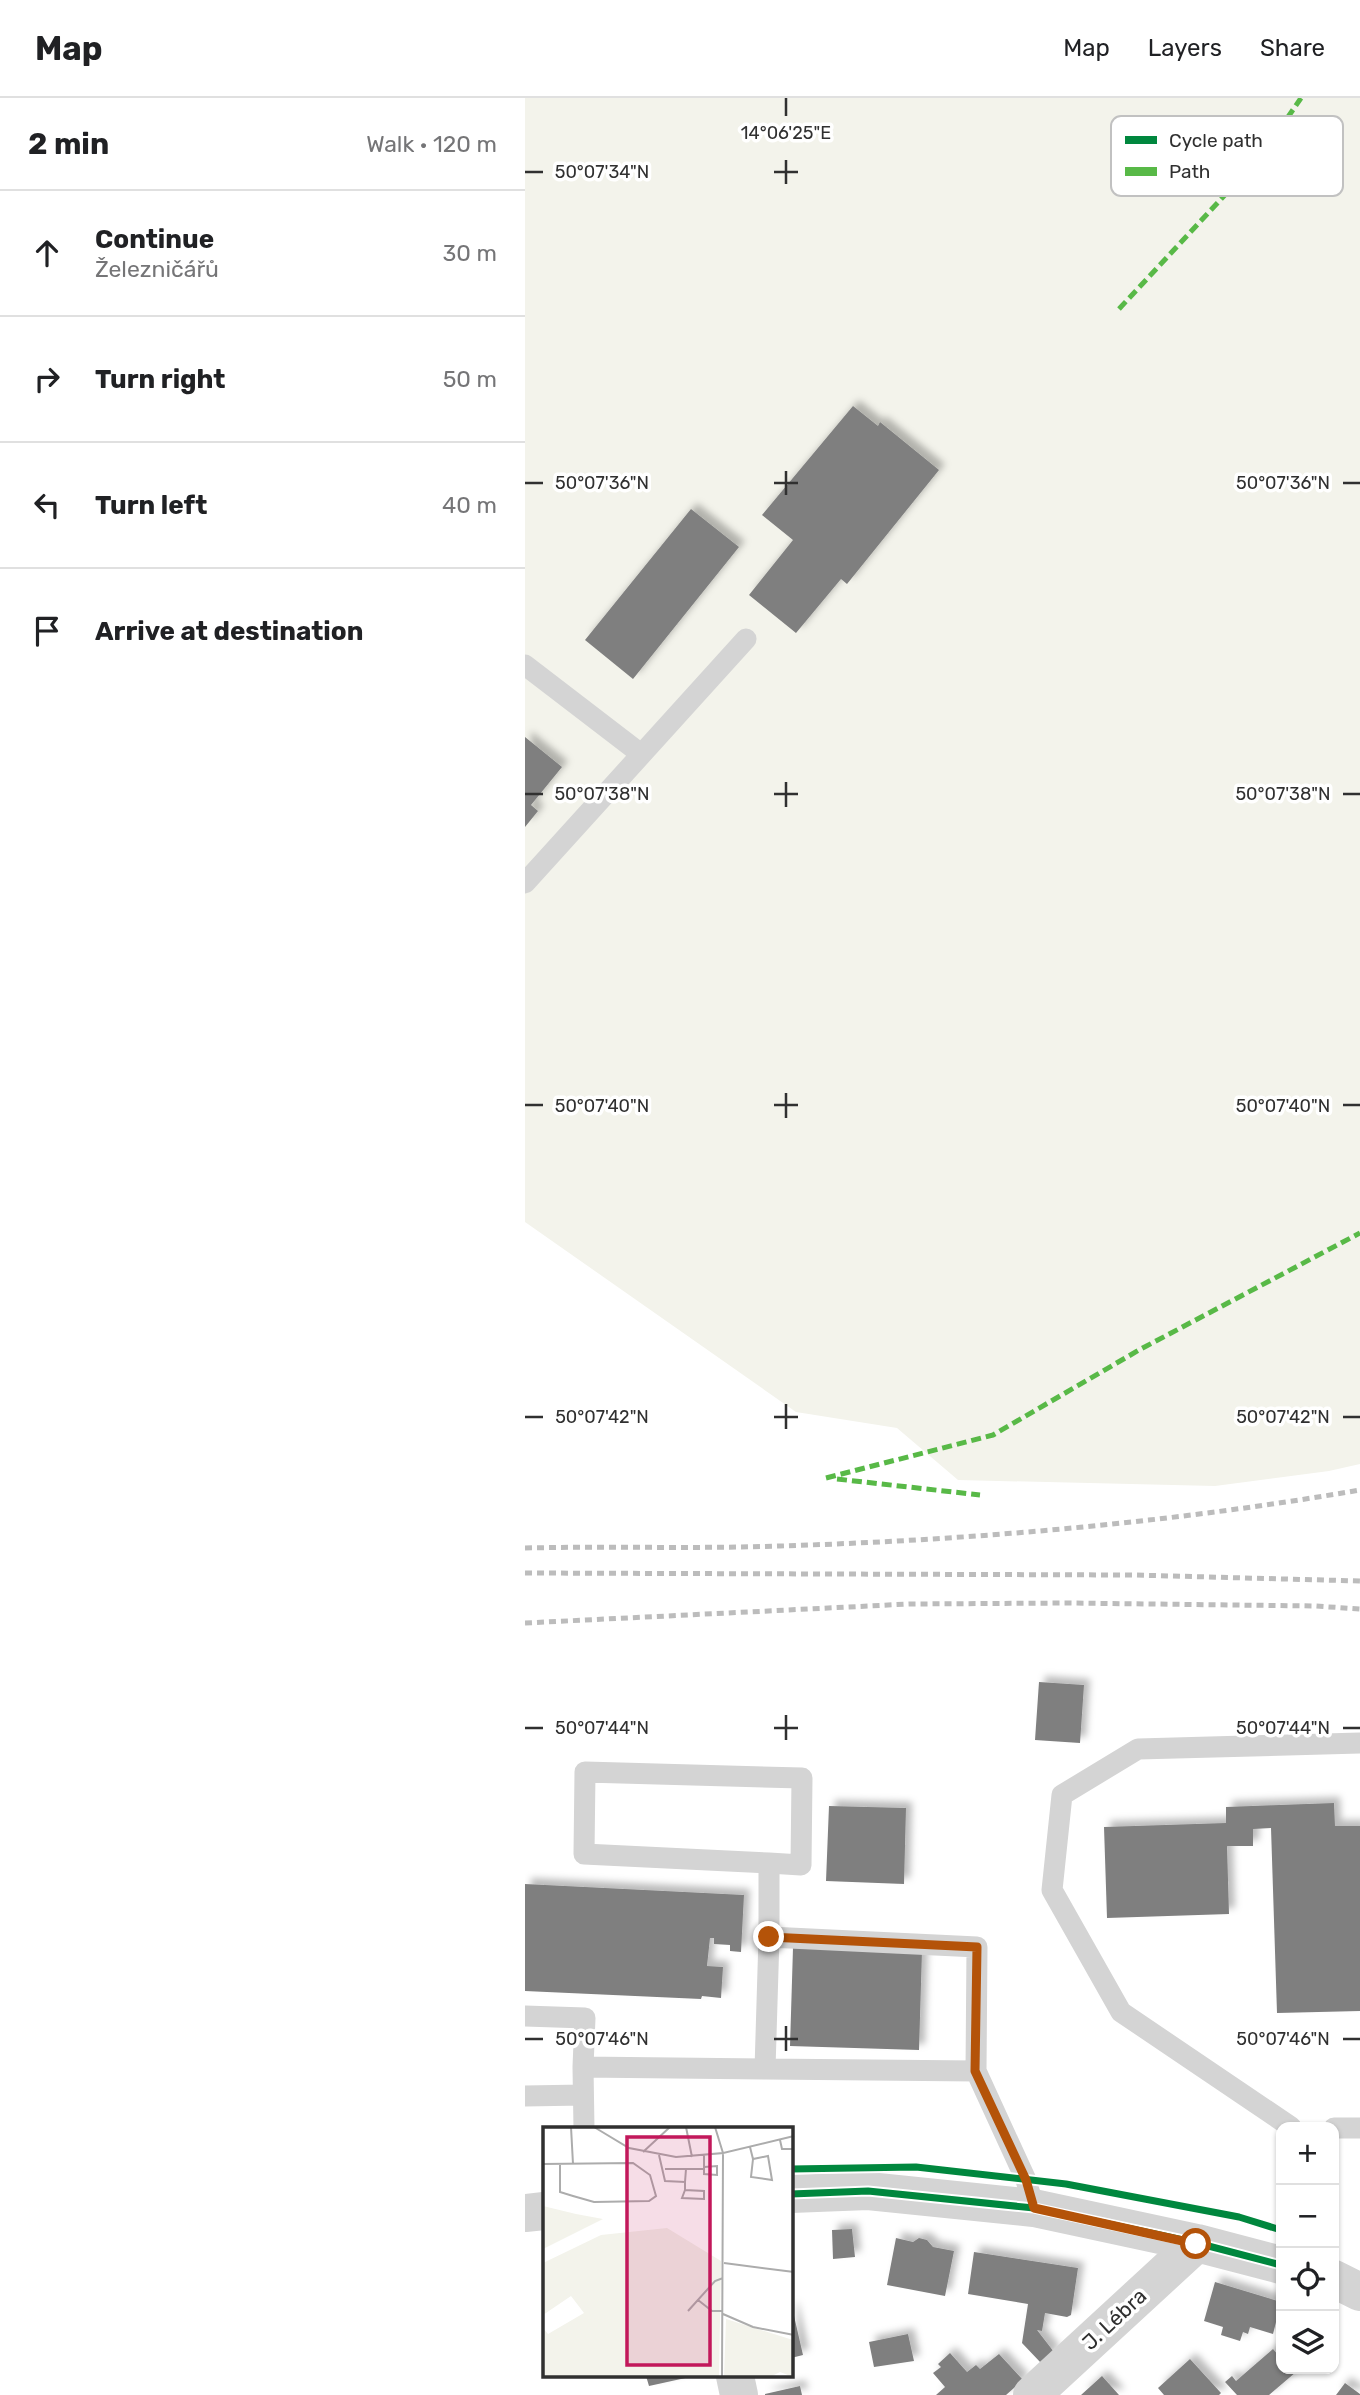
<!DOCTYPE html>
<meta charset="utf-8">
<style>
body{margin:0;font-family:Rubik,sans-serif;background:#f2f2f2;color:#202124}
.controls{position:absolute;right:21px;bottom:21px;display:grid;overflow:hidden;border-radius:14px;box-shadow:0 2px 5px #0004}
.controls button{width:63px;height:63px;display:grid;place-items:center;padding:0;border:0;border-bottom:2px solid #e0e0e0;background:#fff;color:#202124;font:35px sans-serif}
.stop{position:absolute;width:21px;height:21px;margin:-16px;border:5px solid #b45309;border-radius:50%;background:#fff}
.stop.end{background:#b45309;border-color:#fff;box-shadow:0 2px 7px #0008}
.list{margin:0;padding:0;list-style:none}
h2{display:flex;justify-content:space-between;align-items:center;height:91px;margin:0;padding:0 28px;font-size:30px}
h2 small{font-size:23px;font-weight:400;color:#757577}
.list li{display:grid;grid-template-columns:46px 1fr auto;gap:21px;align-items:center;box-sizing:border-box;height:126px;padding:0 28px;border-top:2px solid #e0e0e0}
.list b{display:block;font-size:26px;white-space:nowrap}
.list p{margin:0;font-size:23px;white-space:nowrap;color:#757577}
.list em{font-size:23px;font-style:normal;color:#757577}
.icon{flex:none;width:38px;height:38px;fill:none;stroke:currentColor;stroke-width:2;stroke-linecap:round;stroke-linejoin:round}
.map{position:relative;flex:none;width:835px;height:2297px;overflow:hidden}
header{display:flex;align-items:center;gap:42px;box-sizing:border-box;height:98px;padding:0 35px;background:#fff;border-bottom:2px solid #e0e0e0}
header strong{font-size:33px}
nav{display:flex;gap:38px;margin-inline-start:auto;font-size:24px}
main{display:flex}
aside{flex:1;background:#fff}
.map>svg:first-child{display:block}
</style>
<header>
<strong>Map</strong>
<nav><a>Map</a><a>Layers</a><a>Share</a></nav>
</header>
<main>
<aside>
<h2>2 min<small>Walk · 120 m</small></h2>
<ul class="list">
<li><svg class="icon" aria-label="ahead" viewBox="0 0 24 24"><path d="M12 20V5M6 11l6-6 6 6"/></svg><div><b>Continue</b><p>Železničářů</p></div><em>30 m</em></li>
<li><svg class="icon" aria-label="right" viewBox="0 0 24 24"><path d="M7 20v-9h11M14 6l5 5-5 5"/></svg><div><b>Turn right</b></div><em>50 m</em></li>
<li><svg class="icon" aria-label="left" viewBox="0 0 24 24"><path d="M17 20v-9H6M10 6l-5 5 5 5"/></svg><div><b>Turn left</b></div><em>40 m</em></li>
<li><svg class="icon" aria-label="arrive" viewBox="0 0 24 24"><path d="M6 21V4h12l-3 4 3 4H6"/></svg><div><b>Arrive at destination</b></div></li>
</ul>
</aside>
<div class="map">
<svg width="835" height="2297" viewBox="0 0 835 2297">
<defs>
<filter id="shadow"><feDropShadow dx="6" dy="-6" stdDeviation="3.5" flood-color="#0004"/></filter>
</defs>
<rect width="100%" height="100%" fill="#fff"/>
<path fill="#f3f3eb" d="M0,0H835V1366L804,1373L690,1388L433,1382L372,1330L271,1314L0,1124Z"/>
<path fill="#7f7f7f" filter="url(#shadow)" d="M328,308L353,328L355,324L414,372L322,486L316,481L271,535L224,497L268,442L237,417Z
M166,411L214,449L108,581L60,542Z
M0,639L37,669L6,707L13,713L0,729Z
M514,1584L559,1587L555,1645L510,1642Z
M809,1705L810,1728H835V1913L752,1915L746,1730L728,1731V1748H702L704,1816L582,1820L579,1729L701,1725V1709Z
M304,1708L381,1710L379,1786L301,1783Z
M0,1786L219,1797L216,1854L205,1853V1847L189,1846V1840H185L182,1868L198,1869L196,1900L177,1898L176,1901L0,1893Z
M268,1850L397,1853L394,1952L265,1948Z
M327,2131L330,2159L308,2161L307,2132Z
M371,2140L388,2144L394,2140L402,2142L408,2149L429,2153L420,2198L362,2187Z
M449,2154L553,2170L546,2217L542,2219L520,2215L517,2233L512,2232L529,2254L516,2265L497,2245L503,2206L443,2196Z
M690,2184L756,2204L748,2236L725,2229L723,2236L718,2234L715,2243L696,2237L698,2229L679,2223Z
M267,2209L278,2257L266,2260V2210Z
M383,2236L389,2263L349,2269L344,2244Z
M748,2251L754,2258L756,2256V2271H768L771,2274L744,2297H712L700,2284L707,2278L711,2283Z
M425,2255L442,2274L451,2267L455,2271L474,2256L498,2282L481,2297H411L420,2289L408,2275L416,2269L413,2266Z
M665,2261L696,2295L694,2297H639L633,2290Z
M121,2278H165V2279L124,2288Z
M577,2278L594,2297H556Z
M820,2285L835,2296V2297H811Z
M275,2288L277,2297H240V2296Z"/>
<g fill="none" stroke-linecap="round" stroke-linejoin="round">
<path stroke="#d4d4d4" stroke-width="21" d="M0,567L116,656
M0,785L221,541
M244,1765L276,1767L277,1680L60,1674L59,1756L244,1765V1839
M0,1918L60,1920L58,1969
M451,1973L240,1971L244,1839L452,1849L451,1973L501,2082L509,2110
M0,1998L58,1997
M766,2029L596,1914L527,1792L537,1697L613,1651L835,1645
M809,2030H835
M59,2031L58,1969L240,1971"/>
<path stroke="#d4d4d4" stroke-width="38" d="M266,2096L343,2093L509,2110L672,2145L756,2167
M0,2115L19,2113
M809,2181L835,2194
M210,2278L214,2297
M507,2297L672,2145"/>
<path stroke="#bcbcbc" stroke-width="5" stroke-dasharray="7 5" stroke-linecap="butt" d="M0,1450C85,1448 170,1451 255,1448C449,1442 644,1425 835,1392
M0,1475L609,1477L835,1483
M0,1525L384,1506L543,1505L790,1508L835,1511"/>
<path stroke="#58b947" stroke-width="5" stroke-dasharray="10 5" stroke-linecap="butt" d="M594,211L737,57L776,0
M301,1380L468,1337L614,1252L835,1135
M312,1381L455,1397"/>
<g stroke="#fff" stroke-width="11">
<path id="cycleway" d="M266,2071L391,2069L541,2086L714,2119L756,2132
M266,2096L343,2093L509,2110L672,2145L756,2167"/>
</g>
<use href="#cycleway" stroke="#00873e" stroke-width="7"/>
</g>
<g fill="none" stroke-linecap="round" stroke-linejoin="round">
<path stroke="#b45309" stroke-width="9" d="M244,1839L452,1849L450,1973L501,2082L509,2110L671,2146"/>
</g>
<path fill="none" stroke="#303030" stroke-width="2.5" d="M261,0V18M261,62V86M0,74H18M249,74H273M261,373V397M0,385H18M249,385H273M818,385H835M261,684V709M0,696H18M249,696H273M818,696H835M261,995V1020M0,1007H18M249,1007H273M818,1007H835M261,1306V1331M0,1319H18M249,1319H273M818,1319H835M261,1617V1642M0,1630H18M249,1630H273M818,1630H835M261,1928V1953M0,1941H18M249,1941H273M818,1941H835"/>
<g text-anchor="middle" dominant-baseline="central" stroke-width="7" stroke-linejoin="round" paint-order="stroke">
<g font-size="21" fill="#303030" stroke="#fff">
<text transform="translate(589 2221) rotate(-43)">J. Lébra</text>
</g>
</g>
<g transform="translate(18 2029)">
<rect width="250" height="250" fill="#fff"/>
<path d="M0,79L33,87L60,92L0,122ZM124,101L178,134L176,250H0V201L5,207L41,186L28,169L0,188V136L58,108ZM183,192L250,213V250L237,245L227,250H181Z" fill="#f3f3eb"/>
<path fill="none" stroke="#acacac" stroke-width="2" d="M28,0L30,37M51,0L86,21L133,30L180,26L172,0M143,0L149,30M237,13L239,22H251M207,20L210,32L225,29L229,53L208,50L210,32M100,25L127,0M116,28L122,54L142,55L143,42H122M0,37L90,36L107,48L113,69L106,74L51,75L30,69L17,65V38M161,40L174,39V48L161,47V42M143,42H161V28M142,55V63L161,64V72L139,71L142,63M181,136L251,145M155,173L169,184H180M145,184L172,154L180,151M180,187L210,200L251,208M179,250L180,26L251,9"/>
<path fill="#c2185b" fill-opacity="0.15" stroke="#c2185b" stroke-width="3.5" d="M84,10H167V238H84Z"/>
<rect width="250" height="250" fill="none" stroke="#303030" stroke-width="3.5"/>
</g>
<rect x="586" y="18" width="232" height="80" rx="10" fill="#fff" stroke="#c1c1c1" stroke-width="2"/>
<rect x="600" y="38" width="32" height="8" fill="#00873e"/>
<rect x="600" y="69" width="32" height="9" fill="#58b947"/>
<g font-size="19" fill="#303030">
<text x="644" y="49">Cycle path</text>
<text x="644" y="80">Path</text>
</g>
<g font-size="18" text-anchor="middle" fill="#303030" stroke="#fff" stroke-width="7" stroke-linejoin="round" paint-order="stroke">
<text x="261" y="41">14°06'25"E</text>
<text x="77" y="80">50°07'34"N</text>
<text x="758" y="391">50°07'36"N</text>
<text x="77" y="391">50°07'36"N</text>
<text x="758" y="702">50°07'38"N</text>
<text x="77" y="702">50°07'38"N</text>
<text x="77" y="1014">50°07'40"N</text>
<text x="758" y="1014">50°07'40"N</text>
<text x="758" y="1325">50°07'42"N</text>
<text x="77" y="1325">50°07'42"N</text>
<text x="77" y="1636">50°07'44"N</text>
<text x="758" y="1636">50°07'44"N</text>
<text x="758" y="1947">50°07'46"N</text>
<text x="77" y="1947">50°07'46"N</text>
</g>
</svg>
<div class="controls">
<button>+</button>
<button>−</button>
<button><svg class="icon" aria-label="locate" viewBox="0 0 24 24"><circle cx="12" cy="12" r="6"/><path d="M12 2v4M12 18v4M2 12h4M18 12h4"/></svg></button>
<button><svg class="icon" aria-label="layers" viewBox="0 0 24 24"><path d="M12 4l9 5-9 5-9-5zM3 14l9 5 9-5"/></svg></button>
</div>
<div class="stop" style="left:671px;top:2146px"></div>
<div class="stop end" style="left:244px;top:1839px"></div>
</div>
</main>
